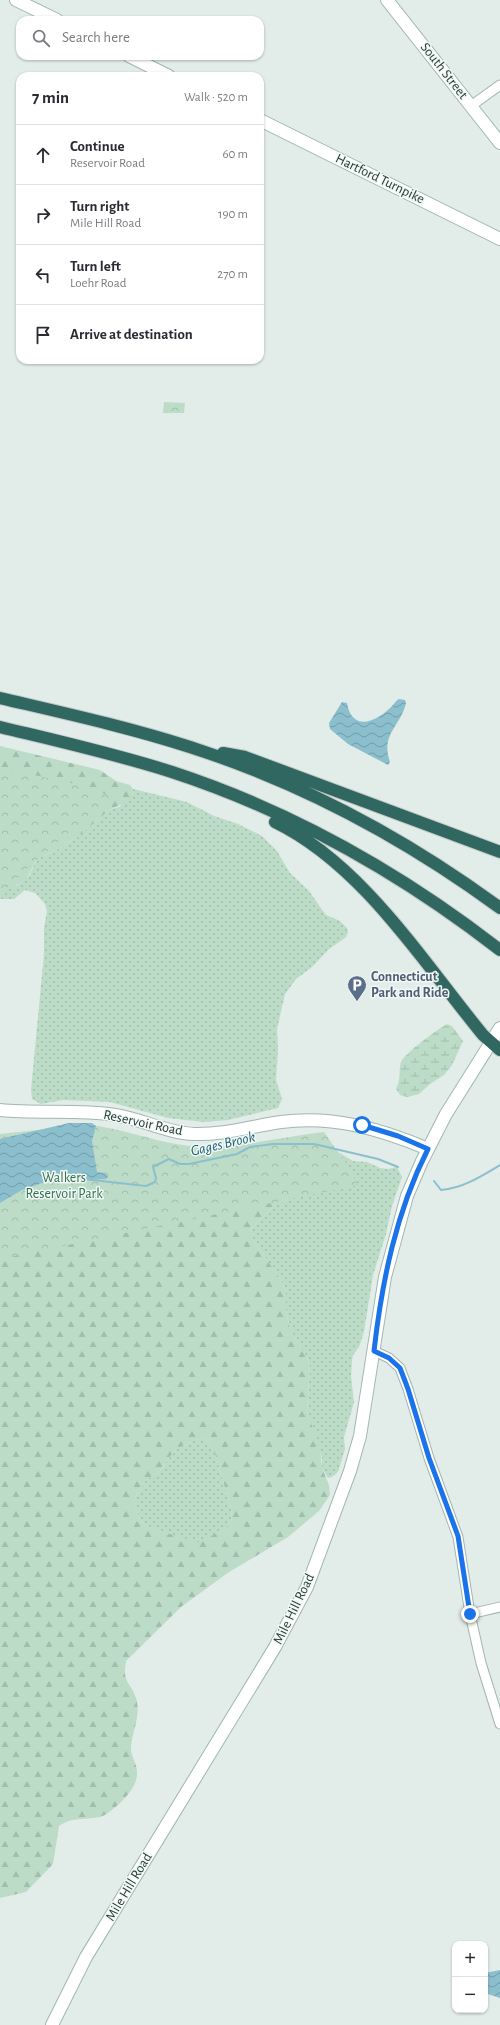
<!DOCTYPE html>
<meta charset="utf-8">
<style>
body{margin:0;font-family:"Alegreya Sans",sans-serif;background:#f7f7f7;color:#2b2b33}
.controls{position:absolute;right:12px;bottom:12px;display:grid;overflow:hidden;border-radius:8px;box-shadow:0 1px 3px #0004}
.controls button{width:36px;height:36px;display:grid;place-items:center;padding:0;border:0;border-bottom:1px solid #e1e1e2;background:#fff;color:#2b2b33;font:20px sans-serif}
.stop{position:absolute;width:12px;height:12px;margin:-9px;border:3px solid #1a73e8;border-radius:50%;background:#fff}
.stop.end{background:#1a73e8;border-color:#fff;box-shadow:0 1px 4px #0008}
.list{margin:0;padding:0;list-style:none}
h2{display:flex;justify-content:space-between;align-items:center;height:52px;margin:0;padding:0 16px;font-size:17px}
h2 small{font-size:13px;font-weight:400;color:#7c7c81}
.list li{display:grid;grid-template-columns:26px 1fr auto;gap:12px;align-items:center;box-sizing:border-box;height:60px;padding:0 16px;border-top:1px solid #e1e1e2}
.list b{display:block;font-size:15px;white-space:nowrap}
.list p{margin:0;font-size:13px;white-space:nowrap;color:#7c7c81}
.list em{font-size:13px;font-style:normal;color:#7c7c81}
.icon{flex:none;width:22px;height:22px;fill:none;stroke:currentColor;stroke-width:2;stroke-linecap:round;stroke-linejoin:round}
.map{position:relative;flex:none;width:500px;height:2025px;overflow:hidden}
.search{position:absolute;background:#fff;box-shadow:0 1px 3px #0004;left:16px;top:16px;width:248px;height:44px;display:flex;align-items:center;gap:10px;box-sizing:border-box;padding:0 14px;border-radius:12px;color:#7c7c81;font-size:15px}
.panel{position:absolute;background:#fff;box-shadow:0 1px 3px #0004;left:16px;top:72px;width:248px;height:292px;border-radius:12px}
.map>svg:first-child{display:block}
</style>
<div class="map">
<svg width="500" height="2025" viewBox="0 0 500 2025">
<defs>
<pattern id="grass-dots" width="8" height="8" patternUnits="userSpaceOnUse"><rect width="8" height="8" fill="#bcdcc7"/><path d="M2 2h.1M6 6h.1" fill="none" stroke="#a1beac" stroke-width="1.8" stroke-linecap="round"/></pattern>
<pattern id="forest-firs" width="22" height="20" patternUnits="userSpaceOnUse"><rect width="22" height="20" fill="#bcdcc7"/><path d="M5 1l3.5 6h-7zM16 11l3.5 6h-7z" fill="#a1beac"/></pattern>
<pattern id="wetland-marsh" width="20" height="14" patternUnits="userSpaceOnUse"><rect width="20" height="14" fill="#bcdcc7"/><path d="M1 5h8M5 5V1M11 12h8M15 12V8" fill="none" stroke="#a1beac"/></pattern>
<pattern id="park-crowns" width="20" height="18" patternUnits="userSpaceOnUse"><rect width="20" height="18" fill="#bcdcc7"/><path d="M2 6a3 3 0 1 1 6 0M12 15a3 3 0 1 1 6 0" fill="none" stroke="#a1beac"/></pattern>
<pattern id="water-waves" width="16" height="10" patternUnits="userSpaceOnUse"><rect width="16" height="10" fill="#8cbfce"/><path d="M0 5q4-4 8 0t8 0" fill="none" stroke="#729ca8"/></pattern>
</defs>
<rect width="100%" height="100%" fill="#e2ece8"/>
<path fill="url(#grass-dots)" d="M133,789L187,802L214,816L238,824L262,836L277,851L290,873L309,891L323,911L326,915L340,921L347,928L348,933L345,938L329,949L312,967L296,979L285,994L277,1029L278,1050L276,1080L282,1099L278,1108L228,1120L204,1122L168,1118L110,1102L63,1100L41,1104L32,1099L31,1090L44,954V928L47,911L45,904L35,893L25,890L14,899H0L9,888L18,885L29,876L37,859L55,851L80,835L109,810L119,807L132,794Z
M338,1152L353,1161L367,1162L380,1168L388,1169L397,1167L402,1177L392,1206L386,1234L373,1275L364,1332L359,1347L353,1355L352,1360L351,1376L354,1402L344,1437L345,1449L338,1472L332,1477L328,1478L322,1468V1458L307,1411L310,1364L290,1329L286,1310V1291L282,1282L253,1239L250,1230L274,1206L287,1200L302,1187L343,1160Z
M205,1438L216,1456L232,1512L231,1522L224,1530L198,1543L152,1529L143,1523L134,1507L135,1498L145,1481L160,1471L171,1455L178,1448L195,1440Z"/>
<path fill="url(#forest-firs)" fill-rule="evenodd" d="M0,746L100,770L116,781L130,785L133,789L132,794L127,802L109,810L80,835L55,851L37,859L26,880L9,889L0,899Z
M343,1160L347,1163L346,1168L302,1187L287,1200L274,1206L250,1230L253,1239L282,1282L286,1291V1310L290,1329L310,1364L307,1411L320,1449L322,1468L329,1485L330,1495L319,1511L288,1537L229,1572L181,1607L126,1661C122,1683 130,1681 136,1698C141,1714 133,1730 131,1746C130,1756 137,1763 137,1772C138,1788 120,1804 108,1813C94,1823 75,1814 59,1826L53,1864L26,1892L0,1898V1203ZM205,1438L216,1456L232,1512L231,1522L224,1530L198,1542L152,1529L143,1523L134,1507L135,1498L145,1481L160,1471L171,1455L178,1448L195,1440Z"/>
<path fill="url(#wetland-marsh)" d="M447,1024L452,1026L463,1041L452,1065L444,1075L430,1084L419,1094L407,1097L400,1095L396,1089C402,1077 398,1070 401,1062C405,1053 438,1029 447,1024Z"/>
<path fill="url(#park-crowns)" d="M164,402L185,403L184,413H163Z
M0,768L68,782L111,796L0,892Z
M86,1125C122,1127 155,1143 191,1146C232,1149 283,1137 324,1132L349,1168L358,1185L0,1259V1134Z"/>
<path fill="url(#water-waves)" d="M399,699L405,700L406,703C401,726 380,734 390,762L388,765L348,744L330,729L329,723L342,702L347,703C352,732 376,722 390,708C394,705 395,701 399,699Z
M69,1123H92L96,1126L92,1141L97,1172L105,1173L108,1177L106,1179L45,1182L22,1190L0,1203V1139Z
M500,1970V1998L485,1993V1973Z"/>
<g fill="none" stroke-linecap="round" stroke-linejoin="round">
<path stroke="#8cbfce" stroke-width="2" d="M83,1179L146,1186L155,1182L156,1178L153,1167L169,1159L180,1164H189L237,1154L250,1147L273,1144H314L378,1159L398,1167
M434,1181L441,1190C463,1188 482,1176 500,1165"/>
<g stroke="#a5b4af" stroke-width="11">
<path id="street" d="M471,106L500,85
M374,1351L389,1358L400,1368L408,1389L429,1458L458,1537L470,1614L481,1663L500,1724
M470,1614L500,1607"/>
</g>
<g stroke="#a1b7b1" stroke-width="14">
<path id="secondary" d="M16,0L57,20
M387,0L500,143
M129,56L169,76
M260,120L500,239
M0,1110C38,1114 77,1109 115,1115C142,1119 167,1133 194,1134C224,1135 252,1126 281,1122C332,1115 381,1129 428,1149
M52,2025L86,1957L275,1647L307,1587L350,1471L360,1436L385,1277L407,1196L422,1161L446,1114L500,1028"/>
</g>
<g stroke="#c1c8c7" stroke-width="14">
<path id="highway" d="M0,698C64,713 128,727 190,747C302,783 406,839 500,908
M0,727C58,741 116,754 172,772C291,811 402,874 500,950
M223,753L245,757L500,852
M275,822C362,864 423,962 483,1035L500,1050"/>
</g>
<use href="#street" stroke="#fff" stroke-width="9"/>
<use href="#secondary" stroke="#fff" stroke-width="12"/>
<use href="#highway" stroke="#306760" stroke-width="12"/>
</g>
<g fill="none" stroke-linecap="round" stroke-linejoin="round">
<path stroke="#1a73e8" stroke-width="5" d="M362,1125L398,1136L428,1149C396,1212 382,1281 374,1351L389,1358L400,1368L408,1389L429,1458L458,1536L470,1614"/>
</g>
<defs>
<g id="parking-pin" transform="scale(1)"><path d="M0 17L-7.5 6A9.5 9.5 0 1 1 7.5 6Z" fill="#5c6f8a" stroke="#f2f8f6"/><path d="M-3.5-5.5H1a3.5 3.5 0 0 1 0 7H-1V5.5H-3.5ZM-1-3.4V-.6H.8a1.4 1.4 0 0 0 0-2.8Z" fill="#fff"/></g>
</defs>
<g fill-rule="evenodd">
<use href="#parking-pin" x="357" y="985"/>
</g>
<g text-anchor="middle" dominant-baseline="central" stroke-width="3" stroke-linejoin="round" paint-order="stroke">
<g font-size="14" fill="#233c37" stroke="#f2f8f6">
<text transform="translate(444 71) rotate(52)">South Street</text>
<text transform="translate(380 179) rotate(26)">Hartford Turnpike</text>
<text transform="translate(143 1123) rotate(12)">Reservoir Road</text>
<text transform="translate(294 1609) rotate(-64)">Mile Hill Road</text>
<text transform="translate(129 1887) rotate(-59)">Mile Hill Road</text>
</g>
<g font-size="14" font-weight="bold" fill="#4e5e75" stroke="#f2f8f6" text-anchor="start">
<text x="371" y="977">Connecticut<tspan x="371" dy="16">Park and Ride</tspan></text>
</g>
<g font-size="14" fill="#2f714e" stroke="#f2f8f6">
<text x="64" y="1178">Walkers<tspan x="64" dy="16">Reservoir Park</tspan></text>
</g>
<g font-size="15" font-style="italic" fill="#1f6075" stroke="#f2f8f6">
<text transform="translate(223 1144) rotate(-13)">Gages Brook</text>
</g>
</g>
</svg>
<div class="controls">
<button>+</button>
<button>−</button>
</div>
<div class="stop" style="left:362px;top:1125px"></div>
<div class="stop end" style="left:470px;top:1614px"></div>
<div class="search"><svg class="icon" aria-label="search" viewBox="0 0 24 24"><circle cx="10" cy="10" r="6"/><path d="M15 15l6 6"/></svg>Search here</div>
<section class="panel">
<h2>7 min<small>Walk · 520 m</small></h2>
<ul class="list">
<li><svg class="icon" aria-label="ahead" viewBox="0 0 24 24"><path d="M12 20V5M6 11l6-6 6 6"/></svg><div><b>Continue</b><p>Reservoir Road</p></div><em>60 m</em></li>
<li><svg class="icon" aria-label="right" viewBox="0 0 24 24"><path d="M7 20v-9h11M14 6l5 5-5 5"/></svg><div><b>Turn right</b><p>Mile Hill Road</p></div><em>190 m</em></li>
<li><svg class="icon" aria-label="left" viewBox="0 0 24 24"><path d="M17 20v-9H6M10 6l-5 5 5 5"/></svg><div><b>Turn left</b><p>Loehr Road</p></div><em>270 m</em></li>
<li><svg class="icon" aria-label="arrive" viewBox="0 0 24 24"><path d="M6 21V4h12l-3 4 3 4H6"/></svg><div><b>Arrive at destination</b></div></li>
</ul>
</section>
</div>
